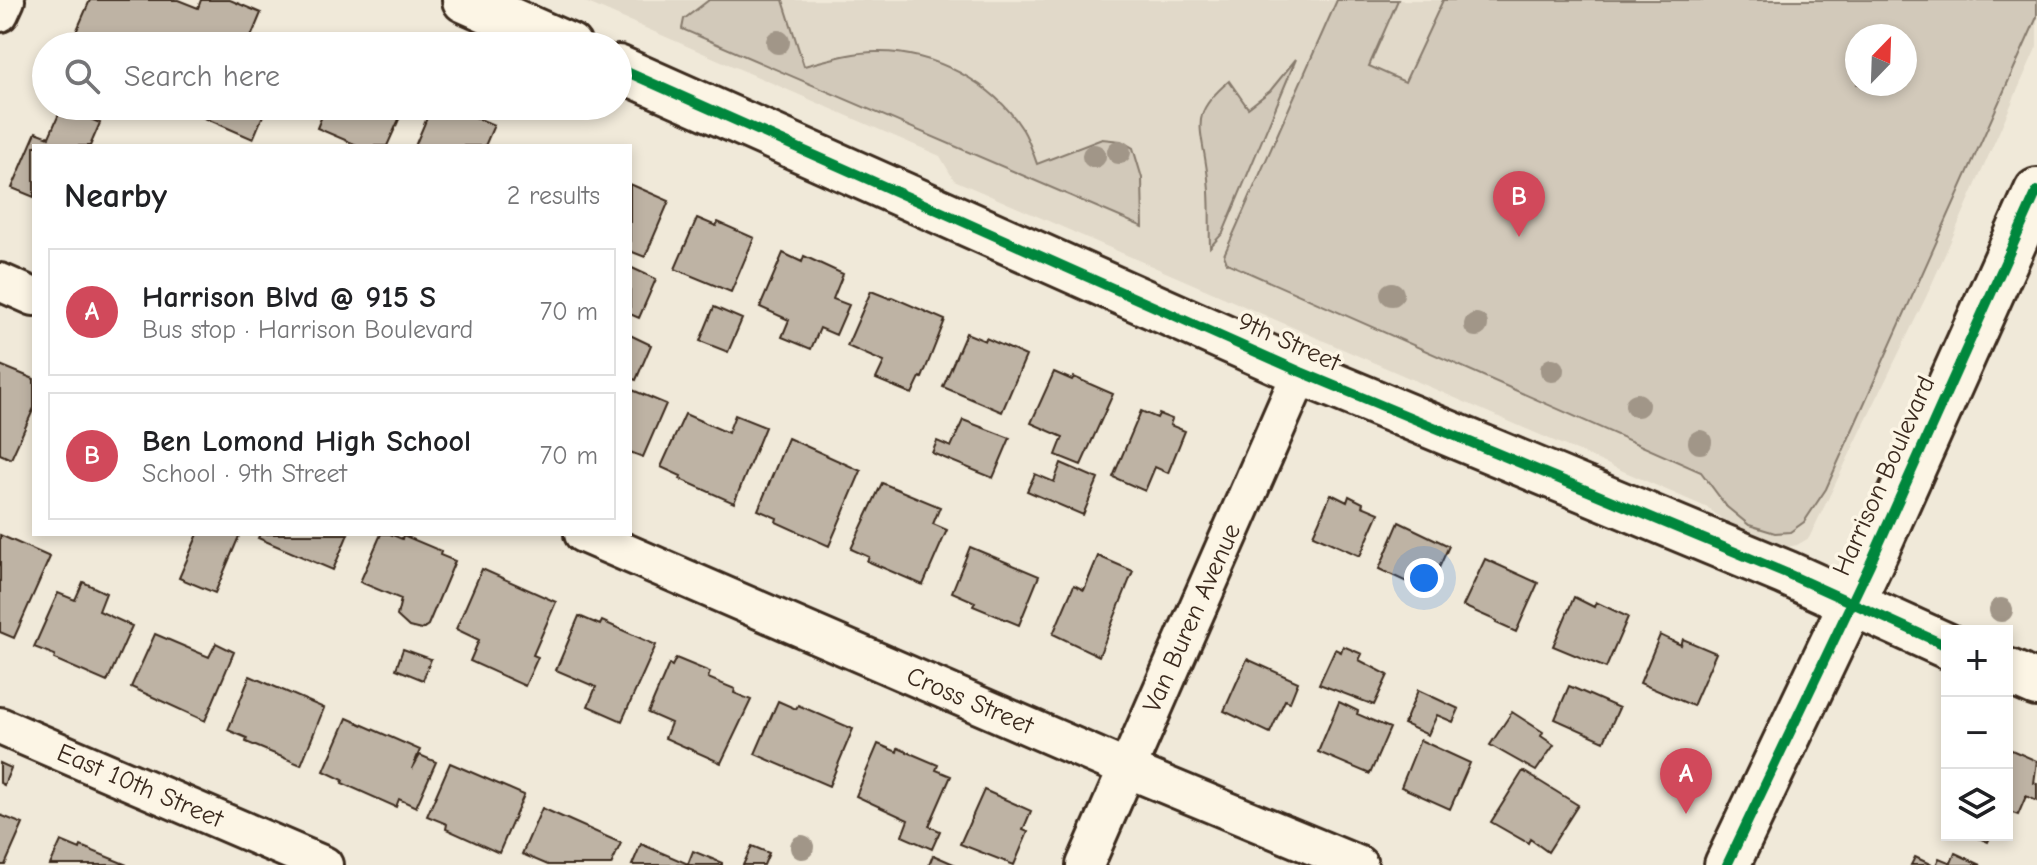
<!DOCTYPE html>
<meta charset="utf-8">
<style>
body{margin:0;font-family:"Comic Neue",sans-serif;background:#f2f2f2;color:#202124}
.controls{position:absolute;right:24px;bottom:24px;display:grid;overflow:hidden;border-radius:0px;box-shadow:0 4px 12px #0003}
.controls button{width:72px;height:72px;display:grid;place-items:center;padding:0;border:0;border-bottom:2px solid #e0e0e0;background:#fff;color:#202124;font:40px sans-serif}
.compass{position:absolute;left:1845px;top:24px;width:72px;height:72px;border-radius:50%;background:#fff;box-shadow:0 4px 12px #0003;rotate:23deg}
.you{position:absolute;left:1424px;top:578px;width:28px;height:28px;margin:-20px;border:6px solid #fff;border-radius:50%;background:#1a73e8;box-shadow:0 0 0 12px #1a73e833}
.badge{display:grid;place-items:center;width:52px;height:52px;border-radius:50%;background:#d1495b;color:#fff;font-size:26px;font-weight:700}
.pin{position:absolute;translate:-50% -66px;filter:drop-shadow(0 2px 4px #0008)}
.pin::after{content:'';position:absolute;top:42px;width:28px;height:24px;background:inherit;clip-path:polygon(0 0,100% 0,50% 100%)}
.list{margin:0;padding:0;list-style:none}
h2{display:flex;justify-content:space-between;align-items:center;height:104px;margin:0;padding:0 32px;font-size:34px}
h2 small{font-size:26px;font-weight:400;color:#757577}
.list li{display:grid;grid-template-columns:52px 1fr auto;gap:24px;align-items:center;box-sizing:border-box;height:128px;margin:0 16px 16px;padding:0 16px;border:2px solid #e0e0e0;border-radius:0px}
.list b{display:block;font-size:30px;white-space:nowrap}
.list p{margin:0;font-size:26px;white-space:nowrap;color:#757577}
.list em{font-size:26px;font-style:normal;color:#757577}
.icon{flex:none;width:44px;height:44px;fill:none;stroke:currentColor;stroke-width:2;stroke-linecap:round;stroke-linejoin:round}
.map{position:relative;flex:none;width:2037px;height:865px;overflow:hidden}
.search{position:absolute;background:#fff;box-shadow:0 4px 12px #0003;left:32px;top:32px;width:600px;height:88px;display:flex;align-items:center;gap:20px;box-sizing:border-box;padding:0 28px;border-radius:44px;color:#757577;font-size:30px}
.panel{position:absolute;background:#fff;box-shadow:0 4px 12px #0003;left:32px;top:144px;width:600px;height:392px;border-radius:0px}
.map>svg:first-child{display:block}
</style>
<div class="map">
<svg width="2037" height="865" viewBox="0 0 2037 865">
<rect width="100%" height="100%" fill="#f0e9d9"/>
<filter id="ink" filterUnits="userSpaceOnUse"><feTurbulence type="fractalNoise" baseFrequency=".0125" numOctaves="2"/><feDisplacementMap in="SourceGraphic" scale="16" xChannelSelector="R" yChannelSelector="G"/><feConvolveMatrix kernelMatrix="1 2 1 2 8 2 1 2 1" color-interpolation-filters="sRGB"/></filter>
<g filter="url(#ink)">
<path fill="#e1d9c9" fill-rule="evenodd" d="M581,0H2037V46L1927,295L1809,538L1797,545L1777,549L1744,536L1708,508L954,180L940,156ZM1857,36H1905V84H1857Z"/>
<path fill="#d2c9ba" stroke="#867a6c" stroke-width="2" fill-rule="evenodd" d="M709,0H783L804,66C827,60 852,52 876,52C933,51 993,82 1023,130C1029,140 1033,153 1037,164L1102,139L1121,141L1133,148L1142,178L1143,227L682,29L684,19Z
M1337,0H1398L1369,66L1405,82L1443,0H2037V17L1826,489L1804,522L1790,532L1775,533L1749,525L1727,507L1701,472L1227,263L1224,255ZM1905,36V84H1857V36Z
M1296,59L1223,233L1210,247C1209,222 1211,195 1207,171C1201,125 1189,115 1229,81L1248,108L1270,91Z"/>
<path fill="#beb3a4" stroke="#3b2a1e" stroke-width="2" d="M90,0H178L198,8L201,0H230L261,13L251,37L273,46H70Z
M177,106H267L253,139Z
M326,106H405L387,146H359L317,128Z
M432,106H441L453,111L454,108L494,125L485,146H415Z
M62,107L100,123L90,146H34V197L12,188L36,132L49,137Z
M630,184L669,201L645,257L630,251Z
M697,218L716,226L718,222L754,238L731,292L675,269Z
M783,253L802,262L804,256L843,274L833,299L849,305L836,335L820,328L811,349L782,337L789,320L760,307Z
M630,267L656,279L639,318L630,314Z
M871,291L891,299L892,297L945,320L922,378L920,377L912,394L876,379L884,362L847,346Z
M714,307L742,319L728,352L700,341Z
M966,333L985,341L986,338L1026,356L1002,412L943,387Z
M630,335L651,345L636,380L630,378Z
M0,365L34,379V408L11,459L0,454Z
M1054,372L1072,380L1074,377L1113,394L1081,465L1056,455L1063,437L1031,423Z
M630,389L666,404L643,457L630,452Z
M1141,411L1157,418L1159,414L1172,419L1170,425L1185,431L1168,473L1155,467L1145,491L1113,477Z
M685,414L728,433L735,415L765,427L734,503L680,479L681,476L661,467Z
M963,420L1010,438L993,478L932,453L937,441L951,447Z
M788,438L861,471L829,546L776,522L777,518L758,510Z
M1061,463L1098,479L1083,515L1027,491L1035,474L1054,482Z
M882,483L940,507L933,524L947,530L923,585L867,561L869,557L851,549Z
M1331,494L1347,502L1349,496L1363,503L1362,506L1379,513L1360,556L1313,535Z
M1399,522L1449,546L1428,592L1379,569Z
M198,534H240L215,593L179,578Z
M260,534H348L333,570L258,538Z
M381,534H390L402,539L403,535L441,551L440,555L455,561L428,625L421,630L409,627L397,616L401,599L360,582Z
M0,535L50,557L14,638L0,632Z
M970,547L1039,576L1019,625L973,606L975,602L952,592Z
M1098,556L1133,571L1099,656L1053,634L1074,585L1084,590Z
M1485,559L1538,583L1516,632L1496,623L1497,621L1463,606Z
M482,569L556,602L533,655L538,657L525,686L470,661L479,640L456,629Z
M83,582L106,593L99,611L132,626L107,682L54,659L55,655L34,647L58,593L75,600Z
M1574,597L1594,607L1596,602L1628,617L1606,668L1553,646Z
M579,616L600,625L602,621L656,645L622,721L588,706L596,687L556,670Z
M155,634L209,657L216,643L234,652L205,721L131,687Z
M1660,635L1681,645L1683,639L1716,653L1693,706L1640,683Z
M1343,646L1362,654L1359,660L1388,675L1374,705L1319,684L1335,649L1341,652Z
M403,649L431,659L423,680L396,669Z
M676,658L710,672L708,678L735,689L734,693L751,700L721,763L665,738L671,723L648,713L669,664L672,666Z
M1247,659L1298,682L1290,702L1285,700L1270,733L1224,711Z
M250,676L324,708L301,765L246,742L247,738L228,730Z
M1569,686L1619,708L1604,741L1555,719Z
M1418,690L1459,709L1453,722L1437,715L1428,735L1404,724Z
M778,701L796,709L798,705L853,729L829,786L755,754Z
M1339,702L1358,711L1357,714L1390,728L1370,774L1318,752Z
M1512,712L1543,732L1541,736L1554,745L1536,771L1490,745Z
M347,718L420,750L412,769L420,755L436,762L416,807L399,799L396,807L342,783L343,780L324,771Z
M1420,740L1470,763L1450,809L1401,787Z
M878,744L897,752L898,748L938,765L936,770L951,776L929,826L940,831L932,849L902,836L908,820L856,796Z
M2007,748L2037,761L2034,783L2037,784V801L2026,796L2018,815L2007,811Z
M0,763L11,768L4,785L0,783Z
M450,763L524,795L499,853L446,829L447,824L427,816Z
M1523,771L1578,805L1548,852L1530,839L1528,843L1491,822Z
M984,790L1031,811L1023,830L1028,832L1014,865L960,844Z
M542,808L621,843L611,865H548L522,854Z
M0,815L23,824L5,865H0Z
M1972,835H1991L1988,842Z
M61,841L80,849L81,846L127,865H50Z
M641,844L688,864L693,851L722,863V865H632Z
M752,846L769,853L764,865H743Z
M1955,853L1981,865H1936L1939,858L1951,863Z
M933,855L956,865H929Z
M1915,857L1932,865H1911Z"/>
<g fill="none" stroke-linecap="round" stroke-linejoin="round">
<g stroke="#3b2a1e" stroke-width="42">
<path id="street" d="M0,13L6,0
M0,282L34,297
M583,534L1127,769L1359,865
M0,726L324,865
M1085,865L1301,372"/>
</g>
<g stroke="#3b2a1e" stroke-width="50">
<path id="secondary" d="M465,0L569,46
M618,68L1301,372L1786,573L1947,646
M2007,671L2037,684
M1727,865L1870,564L2037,191"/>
</g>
<use href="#street" stroke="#fcf5e5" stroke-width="36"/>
<use href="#secondary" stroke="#fcf5e5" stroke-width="44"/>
<g stroke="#fcf5e5" stroke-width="15">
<path id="cycleway" d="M618,68L1301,372L1786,573L1947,646
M1727,865L1870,564L2037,191"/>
</g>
<use href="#cycleway" stroke="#00873e" stroke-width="10"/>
</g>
<g fill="#a19688">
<circle cx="778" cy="42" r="12"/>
<circle cx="1119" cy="152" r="12"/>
<circle cx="1094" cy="156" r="12"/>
<circle cx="1392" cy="294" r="12"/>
<circle cx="1476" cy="325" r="12"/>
<circle cx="1552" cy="370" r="12"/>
<circle cx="1637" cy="405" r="12"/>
<circle cx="1700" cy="442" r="12"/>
<circle cx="2001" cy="610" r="12"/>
<circle cx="802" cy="847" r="12"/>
</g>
</g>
<g text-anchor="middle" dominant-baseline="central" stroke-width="7" stroke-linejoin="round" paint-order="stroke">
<g font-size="26" fill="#3b2a1e" stroke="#fcf5e5">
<text transform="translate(1289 342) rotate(24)">9th Street</text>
<text transform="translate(1884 476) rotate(-66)">Harrison Boulevard</text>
<text transform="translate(1192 618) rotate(-66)">Van Buren Avenue</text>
<text transform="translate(970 701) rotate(23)">Cross Street</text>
<text transform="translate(140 786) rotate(23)">East 10th Street</text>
</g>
</g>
</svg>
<div class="controls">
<button>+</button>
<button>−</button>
<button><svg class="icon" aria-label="layers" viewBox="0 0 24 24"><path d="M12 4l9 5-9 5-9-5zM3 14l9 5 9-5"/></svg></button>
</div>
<svg class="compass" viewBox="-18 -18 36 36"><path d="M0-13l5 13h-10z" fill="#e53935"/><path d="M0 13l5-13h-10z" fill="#757577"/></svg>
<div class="you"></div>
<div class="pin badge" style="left:1686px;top:814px">A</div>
<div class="pin badge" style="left:1519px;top:237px">B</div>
<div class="search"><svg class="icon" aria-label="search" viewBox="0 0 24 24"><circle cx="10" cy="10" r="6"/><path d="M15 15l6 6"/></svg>Search here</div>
<section class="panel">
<h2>Nearby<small>2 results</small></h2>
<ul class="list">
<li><span class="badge">A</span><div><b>Harrison Blvd @ 915 S</b><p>Bus stop · Harrison Boulevard</p></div><em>70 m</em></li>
<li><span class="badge">B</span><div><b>Ben Lomond High School</b><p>School · 9th Street</p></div><em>70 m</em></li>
</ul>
</section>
</div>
